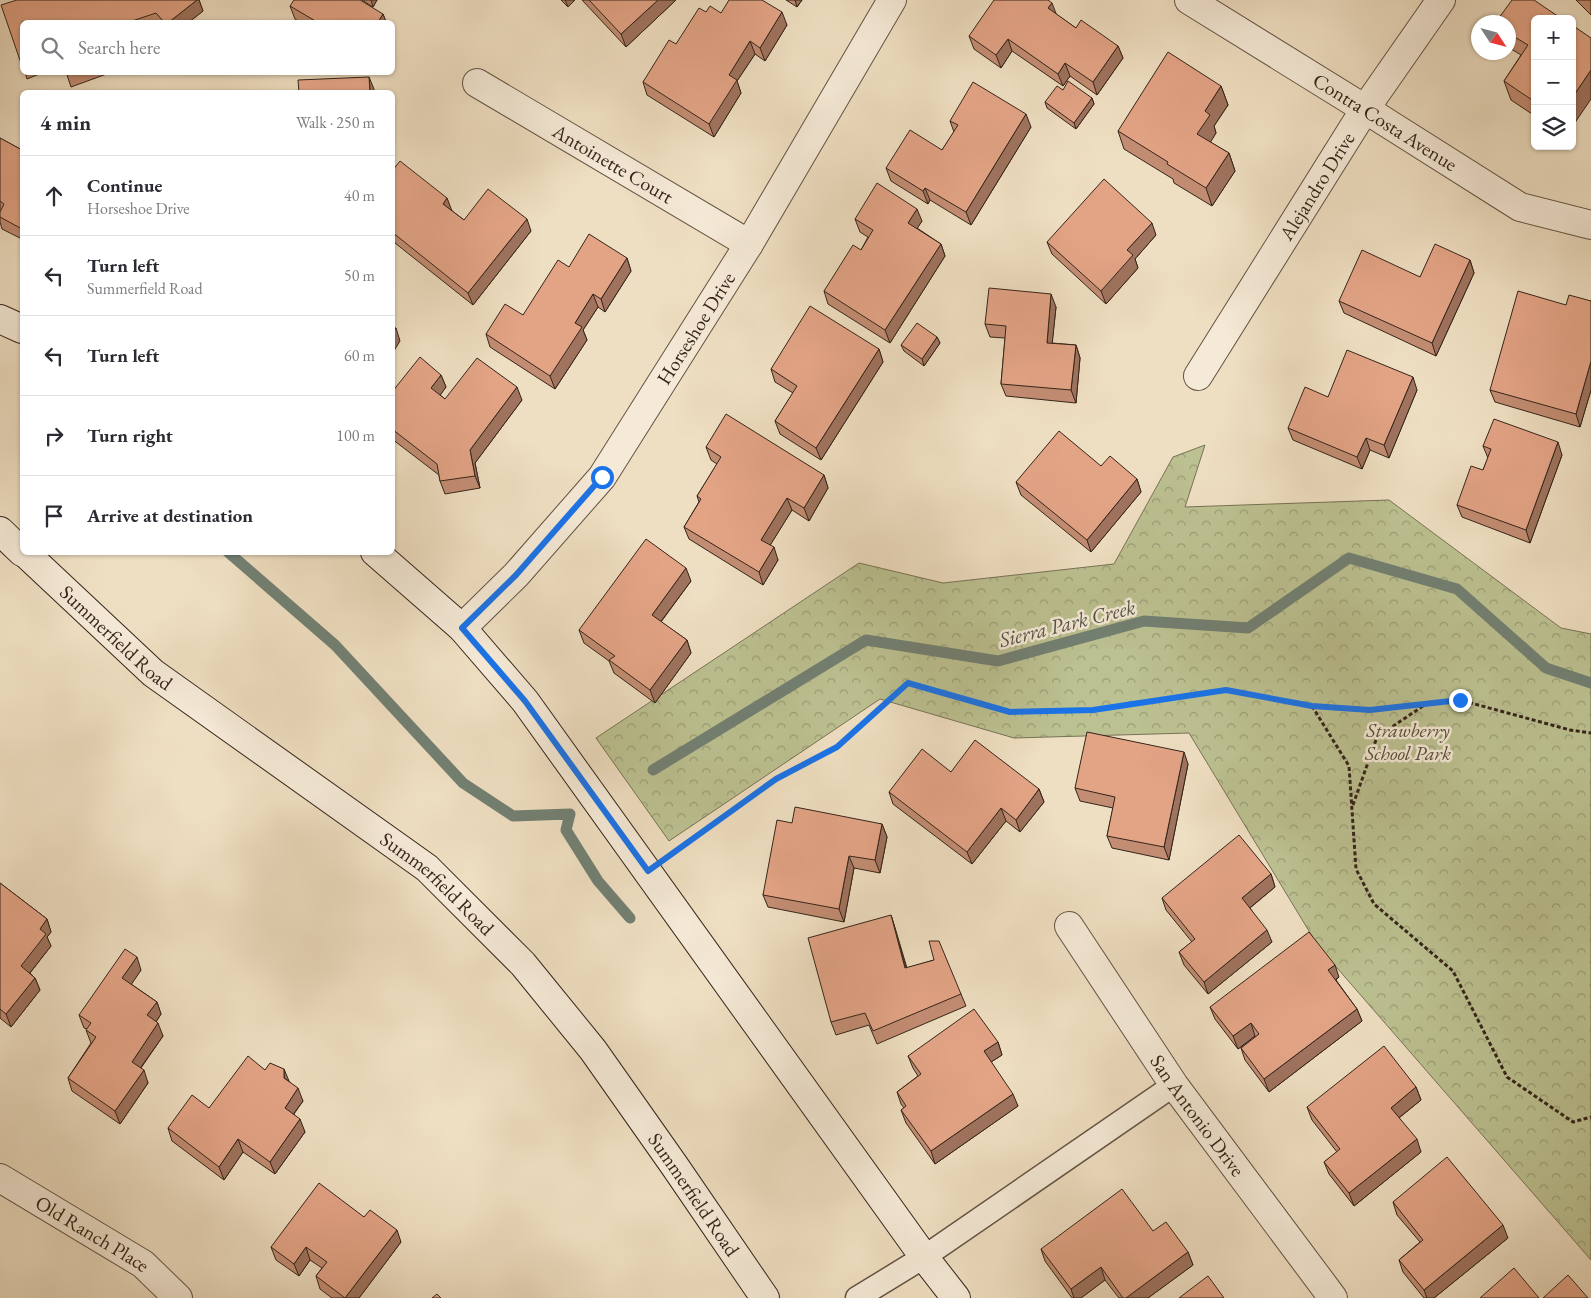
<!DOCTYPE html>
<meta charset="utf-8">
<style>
body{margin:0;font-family:"EB Garamond",serif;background:#f7f7f7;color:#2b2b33}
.controls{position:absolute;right:15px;top:15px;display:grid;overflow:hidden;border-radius:8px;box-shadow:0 1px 4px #0004}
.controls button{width:45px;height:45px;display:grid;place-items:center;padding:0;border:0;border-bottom:1px solid #e1e1e2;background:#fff;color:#2b2b33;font:25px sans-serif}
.compass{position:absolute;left:1471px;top:15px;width:45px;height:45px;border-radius:50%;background:#fff;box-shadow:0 1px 4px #0004;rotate:126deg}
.stop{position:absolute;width:15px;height:15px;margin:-11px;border:4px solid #1a73e8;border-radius:50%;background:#fff}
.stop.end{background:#1a73e8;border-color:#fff;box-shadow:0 1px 5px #0008}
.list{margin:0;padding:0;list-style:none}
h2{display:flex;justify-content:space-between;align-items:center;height:65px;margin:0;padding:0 20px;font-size:21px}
h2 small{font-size:16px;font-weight:400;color:#7c7c81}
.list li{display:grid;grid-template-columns:32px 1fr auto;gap:15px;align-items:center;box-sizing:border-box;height:80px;padding:0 20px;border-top:1px solid #e1e1e2}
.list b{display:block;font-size:19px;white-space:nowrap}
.list p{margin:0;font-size:16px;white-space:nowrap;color:#7c7c81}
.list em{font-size:16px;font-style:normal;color:#7c7c81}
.icon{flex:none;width:28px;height:28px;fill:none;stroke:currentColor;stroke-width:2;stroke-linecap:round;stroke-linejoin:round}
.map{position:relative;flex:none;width:1591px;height:1298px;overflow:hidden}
.search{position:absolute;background:#fff;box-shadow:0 1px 4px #0004;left:20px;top:20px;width:375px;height:55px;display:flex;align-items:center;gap:12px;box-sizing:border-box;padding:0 18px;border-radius:8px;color:#7c7c81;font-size:19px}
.panel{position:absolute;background:#fff;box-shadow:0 1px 4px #0004;left:20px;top:90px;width:375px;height:465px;border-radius:8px}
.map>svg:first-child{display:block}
</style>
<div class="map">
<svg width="1591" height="1298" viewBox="0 0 1591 1298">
<defs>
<pattern id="park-crowns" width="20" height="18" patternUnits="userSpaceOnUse" patternTransform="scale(1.25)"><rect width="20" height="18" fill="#bcc191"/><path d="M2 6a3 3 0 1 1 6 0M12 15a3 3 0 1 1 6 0" fill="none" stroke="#9a9d76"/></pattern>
</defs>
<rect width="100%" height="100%" fill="#efdfc2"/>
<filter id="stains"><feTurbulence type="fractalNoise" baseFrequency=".004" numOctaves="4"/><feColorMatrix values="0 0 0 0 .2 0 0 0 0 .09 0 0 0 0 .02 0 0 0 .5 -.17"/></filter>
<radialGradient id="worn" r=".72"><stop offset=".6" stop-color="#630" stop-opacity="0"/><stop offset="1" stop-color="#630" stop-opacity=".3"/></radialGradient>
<path fill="url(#park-crowns)" stroke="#787256" d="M1205,445L1185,507L1389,500L1561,628L1591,634V1260L1318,946L1189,733L1014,738L880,699L669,841L596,738L859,563L943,583L1114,564L1173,457Z"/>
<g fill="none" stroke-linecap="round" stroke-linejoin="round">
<path stroke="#728073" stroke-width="11" d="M228,552L335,645L463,783L513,816L570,814L566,830L598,881L630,918
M653,770L866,640L998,661L1144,621L1248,628L1349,558L1457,589L1546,668L1591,683"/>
<g stroke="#645344" stroke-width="25">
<path id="lane" d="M857,1298L924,1257L1174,1085"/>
</g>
<g stroke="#645344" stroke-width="30">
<g id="street">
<path id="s1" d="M1189,0L1365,109L1520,207L1591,225"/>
<path id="s2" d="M477,83L749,244"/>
<path id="s3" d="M1198,376L1365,109L1441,0"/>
<path id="s4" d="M462,628L516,575L602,477L749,244L892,0"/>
<path id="s5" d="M1069,926L1174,1085L1333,1298"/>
<path id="s6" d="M0,1178L143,1264L178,1298"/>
</g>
</g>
<g stroke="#35241a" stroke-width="30">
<g id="secondary">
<path d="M0,319L22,329"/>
<path d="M0,531L22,552"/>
<path id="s7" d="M24,552L153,673L427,868L523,964L593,1050L674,1165L765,1298"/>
<path d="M375,552L462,628L525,701L924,1257L956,1298"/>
</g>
</g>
<path stroke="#35241a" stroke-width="3" stroke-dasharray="4 2.5" stroke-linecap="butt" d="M1312,706L1349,766L1356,869L1374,904L1453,971L1507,1077L1573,1122L1591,1117
M1353,805L1377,737L1426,704
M675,852L776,779L837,747L908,683L1010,712L1093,710L1226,690L1312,705L1370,710L1460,700L1570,730L1591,733"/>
<use href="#lane" stroke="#f5ead7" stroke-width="22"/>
<use href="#street" stroke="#f5ead7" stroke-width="28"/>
<use href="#secondary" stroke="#f5ead7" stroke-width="28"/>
</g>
<path fill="#c38d73" stroke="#35241a" d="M17,0H199L203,11L189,22H22Z
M362,0H377L373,7Z
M561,0H575L568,7Z
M582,0H676L626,47Z
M786,0H802L797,7Z
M1576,0H1591V15Z
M290,6L383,14L386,22H300L295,19Z
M706,12L721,13L787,25L765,61L755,54L737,81L741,93L714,137L647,95L643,82L676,44Z
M1056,14L1076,28L1118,46L1123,58L1097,95L1070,76L1063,86L1012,51L1001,68L974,49L969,36Z
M1535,19V116L1511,100L1504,81L1521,55L1508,47V22Z
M25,72H44L27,79Z
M66,72H112L71,87Z
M1221,86L1228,105L1214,126L1216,133L1210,142L1229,153L1235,171L1212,206L1174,183L1173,179L1124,149L1118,131Z
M1063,90L1092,98L1094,104L1076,129L1047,108L1045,102Z
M950,121L1031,127L971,225L930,200L928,204L891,181L886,168L942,150L954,132Z
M0,138L22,150V239L2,229L0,222Z
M392,171L447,198L451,210L464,220L531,231L473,305L395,243L392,246Z
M855,219L922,221L917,228L941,244L945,256L890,343L828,304L824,291L861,250L868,237L860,232Z
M1156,235L1135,259L1138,268L1106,304L1052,254L1047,242Z
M627,258L631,271L605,312L598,307L583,330L587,340L555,389L490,347L486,334L523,315L569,267Z
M1470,260L1474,273L1436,356L1344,313L1339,301L1420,277Z
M1591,301V390L1580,427L1495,402L1490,390L1566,305Z
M1056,307L1052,343L1076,345L1080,358L1076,403L1006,396L1001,384L1005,338L990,337L985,324Z
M937,337L940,343L924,366L904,351L901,345Z
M879,349L883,362L821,460L780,434L775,421L793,393L775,382L771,369Z
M441,375L446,387L440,395L445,399L522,400L475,463L480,488L445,494L440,481L439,475L392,439V392Z
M1417,390L1389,458L1370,450L1362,469L1293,440L1288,428L1328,397Z
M1483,446L1562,455L1530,543L1462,517L1457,505L1483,470L1488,458Z
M706,447L824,475L828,488L809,521L792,510L770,545L778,560L763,585L689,539L684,527L699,502L697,496L717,464L711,460Z
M1101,466L1137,479L1141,492L1091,552L1021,495L1016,482Z
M691,581L661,622L687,640L691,653L655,703L614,673L609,661L584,643L579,630Z
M1188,764L1169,860L1112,848L1107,836L1113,808L1080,801L1075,788Z
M951,772L1039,789L1044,802L1020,832L1006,821L972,864L893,804L889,792Z
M792,823L882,824L887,837L880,873L854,868L844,922L768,907L763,895Z
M1271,874L1275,887L1250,908L1272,942L1208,994L1184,965L1179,952L1192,942L1166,910L1162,898Z
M0,883L47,919L51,932L47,937L51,946L30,973L35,978L40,990L11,1027L0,1018Z
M891,915L895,928L907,968L934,960L961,994L966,1006L877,1044L869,1025L836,1035L831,1022Z
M141,970L131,984L157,1002L161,1014L156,1022L163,1036L141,1068L148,1083L120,1124L72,1091L68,1078L91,1043L86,1030L87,1029L84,1028L79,1015Z
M1339,977L1336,980L1357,1009L1362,1021L1269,1092L1245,1060L1241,1048L1256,1037L1255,1036L1238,1049L1215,1019L1210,1007Z
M998,1042L1002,1055L991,1062L1018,1106L935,1164L906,1123L901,1110L904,1108L901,1104L897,1092L918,1076L913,1068L908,1056Z
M265,1070L289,1081L303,1101L294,1114L305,1132L275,1174L243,1152L224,1180L172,1141L168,1128L209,1108Z
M1416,1087L1421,1100L1399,1118L1421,1152L1354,1206L1329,1174L1324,1162L1337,1152L1312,1120L1307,1107Z
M1393,1202L1508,1238L1434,1298H1424L1403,1272L1399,1260L1420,1242L1397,1215Z
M364,1217L401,1242L359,1298H332L320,1289L316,1276L322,1268L310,1260L299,1276L276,1260L271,1247Z
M1153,1231L1188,1252L1193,1265L1148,1298H1119L1105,1280L1081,1298H1072L1045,1261L1041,1249Z"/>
<path fill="#9f735e" stroke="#35241a" d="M197,0H199L203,11L189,22H169Z
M371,0H377L373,7Z
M565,0H575L568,7Z
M658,0H676L626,47L621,34Z
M795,0H802L797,7Z
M1052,3L1057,16L1048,8Z
M782,12L787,25L765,61L760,48Z
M383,14L386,22H378Z
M1008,39L1012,51L1001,68L996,55Z
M750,41L755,54L737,81L741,93L714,137L709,124L729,75Z
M1118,46L1123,58L1097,95L1093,82Z
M1065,63L1070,76L1063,86L1058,74Z
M1591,70V99L1572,127V98Z
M369,77L374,89V92H370Z
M1221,86L1228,105L1214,126L1216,133L1204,153L1197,134L1205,111Z
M1092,98L1094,104L1076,129L1074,123Z
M1026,114L1031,127L971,225L966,212Z
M1229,153L1235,171L1212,206L1206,188Z
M925,188L930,200L928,204L923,191Z
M447,198L452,211L443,204Z
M917,209L922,221L913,235L908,223Z
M527,219L531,231L473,305L468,293Z
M1152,223L1156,235L1135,259L1138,268L1106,304L1101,291L1127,250Z
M392,237L395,243L392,246Z
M941,244L945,256L890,343L885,330Z
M627,258L631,271L605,312L601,299Z
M1470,260L1474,273L1436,356L1432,343Z
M593,294L598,307L583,330L587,340L555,389L550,376L575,323Z
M1051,294L1056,307L1051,355L1047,343Z
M396,328L400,341L392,354V333Z
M937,337L940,343L924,366L922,359Z
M1076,345L1080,358L1076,403L1071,390Z
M879,349L883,362L821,460L816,448Z
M1591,361V390L1580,427L1576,414Z
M441,375L446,387L436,401L431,388Z
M1413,377L1417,390L1389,458L1384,445Z
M517,387L522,400L475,463L480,488L475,476L470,450Z
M1366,438L1370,450L1362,469L1357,457Z
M1558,442L1562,455L1530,543L1526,530Z
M824,475L828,488L809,521L804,508Z
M1137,479L1141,492L1091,552L1087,540Z
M787,498L792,510L766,552L761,540Z
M774,547L778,560L763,585L759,572Z
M686,568L691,581L656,628L652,615Z
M687,640L691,653L655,703L650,690Z
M1184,752L1188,764L1169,860L1164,847Z
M1039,789L1044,802L1020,832L1016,820Z
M1001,808L1006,821L972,864L967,852Z
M882,824L887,837L880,873L875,860Z
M849,856L854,868L844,922L839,909Z
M1271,874L1275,887L1246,911L1242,898Z
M891,915L895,928L910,981L905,968Z
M47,919L51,932L47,937L51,946L25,979L21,966L40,929Z
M1267,930L1272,942L1208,994L1204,982Z
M137,957L141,970L127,991L122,978Z
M1335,965L1339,977L1332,982L1328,970Z
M35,978L40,990L11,1027L6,1014Z
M157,1002L161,1014L152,1028L147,1015Z
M1357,1009L1362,1021L1269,1092L1264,1079Z
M158,1023L163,1036L136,1074L132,1062Z
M1251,1023L1255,1036L1238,1049L1233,1036Z
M998,1042L1002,1055L988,1064L984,1051Z
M284,1069L289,1081L284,1078Z
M144,1070L148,1083L120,1124L115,1111Z
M1416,1087L1421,1100L1396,1120L1391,1108Z
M298,1088L303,1101L289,1120L285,1108Z
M1013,1094L1018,1106L935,1164L931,1151Z
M300,1119L305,1132L275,1174L270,1162Z
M238,1139L243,1152L224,1180L219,1167Z
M1417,1139L1421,1152L1354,1206L1349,1193Z
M1503,1225L1508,1238L1434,1298H1427L1424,1290Z
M397,1230L401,1242L359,1298H345Z
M306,1247L310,1260L299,1276L294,1264Z
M1188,1252L1193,1265L1148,1298H1126Z
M1101,1267L1105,1280L1081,1298H1074L1071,1289Z"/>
<path fill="#e3a486" stroke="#35241a" d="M17,0H197L169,22H164L156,13L129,22H22V66L1,5Z
M294,0H360L383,14L378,22H317L290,6Z
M589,0H658L621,34Z
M729,0H762L782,12L760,48L750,41L729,75L737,80L709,124L643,82L669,40L676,44L699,8L706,12L710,6L721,13Z
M994,0H1048L1052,3L1048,8L1076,28L1081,20L1118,46L1093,82L1065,63L1058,74L1008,39L996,55L969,36Z
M1512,0H1534L1562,19H1535V102L1504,81L1528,45L1508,33V22H1496Z
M1572,25L1591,38V70L1572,98Z
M1168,52L1221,86L1205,111L1210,115L1197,134L1229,153L1206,188L1167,164L1168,162L1118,131Z
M369,77L370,92H299L298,80Z
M1068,81L1092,98L1074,123L1045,102L1057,86L1063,90Z
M973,82L1026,114L966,212L925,188L923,191L886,168L910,130L942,150L958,125L950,121Z
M0,138L22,150V229L0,217V212L4,204L0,201Z
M400,161L447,198L443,204L464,220L488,189L527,219L468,293L392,232V171Z
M1104,179L1152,223L1127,250L1133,255L1101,291L1047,242Z
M877,183L917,209L908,223L941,244L885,330L824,291L853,245L861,250L873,230L855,219Z
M589,234L627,258L601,299L593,294L575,323L582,327L550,376L486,334L505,304L523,315L558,260L569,267Z
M1435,244L1470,260L1432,343L1339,301L1362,250L1420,277Z
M989,288L1051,294L1047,343L1076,345L1071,390L1001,384L1006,326L985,324Z
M1518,291L1566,305L1569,295L1591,301V361L1576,414L1490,390Z
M810,306L879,349L816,448L775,421L797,386L771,369Z
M917,323L937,337L922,359L901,345Z
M392,327L396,328L392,333Z
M1347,350L1413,377L1384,445L1366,438L1357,457L1288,428L1305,387L1328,397Z
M420,357L441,375L431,388L445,399L477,358L517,387L470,450L475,476L440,481L437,464L392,429V392Z
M726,414L824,475L804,508L787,498L761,540L774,547L759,572L684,527L701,499L697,496L721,457L706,447Z
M1494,419L1558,442L1526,530L1457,505L1471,466L1483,470L1491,449L1483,446Z
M1059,431L1101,466L1110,456L1137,479L1087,540L1016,482Z
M646,539L686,568L652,615L687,640L650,690L609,660L615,656L579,630Z
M1087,732L1184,752L1164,847L1107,836L1115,797L1075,788Z
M975,740L1039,789L1016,820L1001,808L967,852L889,792L922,749L951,772Z
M795,807L882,824L875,860L849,856L839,909L763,895L777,820L792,823Z
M1239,835L1271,874L1242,898L1267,930L1204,982L1179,952L1195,939L1162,898Z
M0,883L47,919L40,929L46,934L21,966L35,978L6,1014L0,1009Z
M891,915L905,968L934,960L929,941H939L961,994L873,1031L865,1013L831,1022L808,938Z
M1309,932L1335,965L1328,970L1357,1009L1264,1079L1241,1048L1259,1034L1251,1023L1233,1036L1210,1007Z
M125,949L137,957L122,978L157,1002L147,1015L158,1023L132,1062L144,1070L115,1111L68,1078L96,1037L86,1030L91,1023L79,1015Z
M974,1009L998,1042L984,1051L1013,1094L931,1151L901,1110L906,1106L897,1092L921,1074L908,1056Z
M1384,1046L1416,1087L1391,1108L1417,1139L1349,1193L1324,1162L1340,1149L1307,1107Z
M248,1056L265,1070L270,1063L284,1069V1078L298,1088L285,1108L300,1119L270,1162L238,1139L219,1167L168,1128L192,1095L209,1108Z
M1447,1157L1503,1225L1424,1290L1399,1260L1423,1240L1393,1202Z
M319,1183L364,1217L370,1210L397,1230L345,1298L316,1276L327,1262L306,1247L294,1264L271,1247Z
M1122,1189L1153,1231L1166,1222L1188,1252L1126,1298H1123L1101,1267L1071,1289L1041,1249Z
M1514,1268L1539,1298H1480Z
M1568,1275L1588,1298H1543Z
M1208,1276L1224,1298H1179Z
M437,1294L441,1298H432Z"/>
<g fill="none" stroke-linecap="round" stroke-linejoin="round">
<path stroke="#1a73e8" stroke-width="6" d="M602,477L516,575L462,628L525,701L648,871L776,779L837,747L908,683L1010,712L1093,710L1226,690L1312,706L1370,710L1460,700"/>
</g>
<g text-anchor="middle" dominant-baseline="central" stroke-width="5" stroke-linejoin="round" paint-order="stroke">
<g font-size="20" fill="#35241a" stroke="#f5ead7">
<text stroke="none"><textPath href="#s1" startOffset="231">Contra Costa Avenue</textPath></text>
<text stroke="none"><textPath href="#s2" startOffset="158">Antoinette Court</textPath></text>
<text stroke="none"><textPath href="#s3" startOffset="224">Alejandro Drive</textPath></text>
<text stroke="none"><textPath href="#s4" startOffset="382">Horseshoe Drive</textPath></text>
<text stroke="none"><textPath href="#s7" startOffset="126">Summerfield Road</textPath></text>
<text stroke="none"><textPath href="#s7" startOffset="531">Summerfield Road</textPath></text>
<text stroke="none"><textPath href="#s5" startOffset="229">San Antonio Drive</textPath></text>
<text stroke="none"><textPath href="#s7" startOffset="936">Summerfield Road</textPath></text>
<text stroke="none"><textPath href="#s6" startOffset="108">Old Ranch Place</textPath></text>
</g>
<g font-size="20" font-style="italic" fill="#574b38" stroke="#f5ead7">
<text x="1408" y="730">Strawberry<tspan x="1408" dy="23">School Park</tspan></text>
</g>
<g font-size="21" font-style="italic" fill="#535247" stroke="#f5ead7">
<text transform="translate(1067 623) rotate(-14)">Sierra Park Creek</text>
</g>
</g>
<rect width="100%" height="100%" filter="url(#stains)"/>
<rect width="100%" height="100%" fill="url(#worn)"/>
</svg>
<div class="controls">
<button>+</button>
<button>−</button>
<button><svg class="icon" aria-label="layers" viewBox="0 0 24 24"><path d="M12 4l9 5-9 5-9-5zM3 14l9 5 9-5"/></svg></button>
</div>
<svg class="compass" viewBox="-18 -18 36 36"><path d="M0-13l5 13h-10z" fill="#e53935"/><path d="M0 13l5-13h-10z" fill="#7c7c81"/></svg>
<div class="stop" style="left:602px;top:477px"></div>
<div class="stop end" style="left:1460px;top:700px"></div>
<div class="search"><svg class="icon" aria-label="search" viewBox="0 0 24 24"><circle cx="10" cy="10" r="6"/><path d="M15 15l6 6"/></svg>Search here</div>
<section class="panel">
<h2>4 min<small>Walk · 250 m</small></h2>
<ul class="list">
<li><svg class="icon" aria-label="ahead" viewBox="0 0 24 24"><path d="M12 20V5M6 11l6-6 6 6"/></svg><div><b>Continue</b><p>Horseshoe Drive</p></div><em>40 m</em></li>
<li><svg class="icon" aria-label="left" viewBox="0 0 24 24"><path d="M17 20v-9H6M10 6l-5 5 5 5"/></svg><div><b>Turn left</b><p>Summerfield Road</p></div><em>50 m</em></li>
<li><svg class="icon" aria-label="left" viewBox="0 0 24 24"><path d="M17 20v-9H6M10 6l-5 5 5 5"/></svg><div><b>Turn left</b></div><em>60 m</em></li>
<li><svg class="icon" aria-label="right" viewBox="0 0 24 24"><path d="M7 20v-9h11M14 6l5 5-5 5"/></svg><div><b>Turn right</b></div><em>100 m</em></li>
<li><svg class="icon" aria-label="arrive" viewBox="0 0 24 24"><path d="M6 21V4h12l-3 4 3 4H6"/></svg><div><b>Arrive at destination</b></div></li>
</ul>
</section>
</div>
